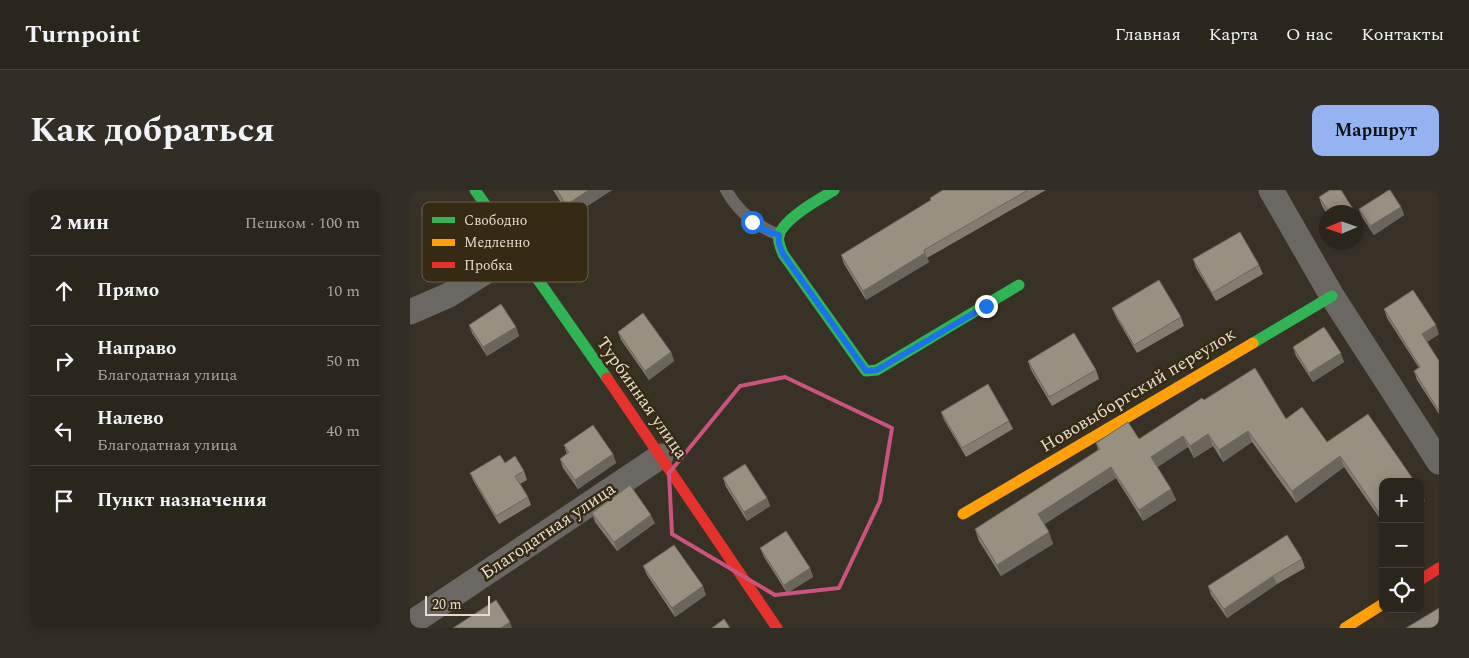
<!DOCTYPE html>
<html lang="ru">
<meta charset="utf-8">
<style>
body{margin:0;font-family:Spectral,serif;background:#322e25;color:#f1f3f6}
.controls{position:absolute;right:15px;bottom:15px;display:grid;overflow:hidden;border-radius:10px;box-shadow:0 2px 12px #0003}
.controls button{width:45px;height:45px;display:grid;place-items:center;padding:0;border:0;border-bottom:1px solid #46433b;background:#2a261c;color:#f1f3f6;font:25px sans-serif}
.compass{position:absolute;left:909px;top:15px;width:45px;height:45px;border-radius:50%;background:#2a261c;box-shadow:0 2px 12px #0003;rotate:268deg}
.scale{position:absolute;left:15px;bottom:12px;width:65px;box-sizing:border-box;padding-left:5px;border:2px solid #e4dccf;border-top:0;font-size:14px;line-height:18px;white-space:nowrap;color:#e4dccf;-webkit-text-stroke:4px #362a14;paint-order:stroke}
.stop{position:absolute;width:15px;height:15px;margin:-11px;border:4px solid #1a73e8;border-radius:50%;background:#fff}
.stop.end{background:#1a73e8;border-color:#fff;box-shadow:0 1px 5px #0008}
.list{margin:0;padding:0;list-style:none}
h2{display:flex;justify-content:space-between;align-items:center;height:65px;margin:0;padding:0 20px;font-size:21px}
h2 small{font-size:16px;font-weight:400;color:#a5a5a3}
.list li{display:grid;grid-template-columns:32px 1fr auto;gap:15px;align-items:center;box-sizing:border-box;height:70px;padding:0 20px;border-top:1px solid #46433b}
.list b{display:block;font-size:19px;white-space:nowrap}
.list p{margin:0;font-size:16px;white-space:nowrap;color:#a5a5a3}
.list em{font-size:16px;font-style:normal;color:#a5a5a3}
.icon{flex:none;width:28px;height:28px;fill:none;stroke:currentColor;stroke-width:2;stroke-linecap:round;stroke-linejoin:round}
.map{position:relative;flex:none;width:1029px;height:438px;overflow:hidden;border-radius:10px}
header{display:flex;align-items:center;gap:30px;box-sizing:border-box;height:70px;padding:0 25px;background:#2a261c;border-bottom:1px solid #46433b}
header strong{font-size:24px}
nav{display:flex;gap:28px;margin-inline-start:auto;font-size:18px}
.intro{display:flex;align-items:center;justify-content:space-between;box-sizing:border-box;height:120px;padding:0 30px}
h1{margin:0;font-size:35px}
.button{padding:12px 22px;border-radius:10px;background:#95b2f1;color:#111;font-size:18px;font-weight:700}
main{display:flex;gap:30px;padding:0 30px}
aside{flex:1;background:#2a261c;border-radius:10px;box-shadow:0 2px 12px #0003}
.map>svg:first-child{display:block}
</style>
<header>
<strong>Turnpoint</strong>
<nav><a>Главная</a><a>Карта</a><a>О нас</a><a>Контакты</a></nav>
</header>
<div class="intro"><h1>Как добраться</h1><a class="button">Маршрут</a></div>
<main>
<aside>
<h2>2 мин<small>Пешком · 100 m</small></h2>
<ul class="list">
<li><svg class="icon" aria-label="ahead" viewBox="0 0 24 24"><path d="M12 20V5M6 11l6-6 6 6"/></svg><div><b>Прямо</b></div><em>10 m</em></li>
<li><svg class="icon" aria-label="right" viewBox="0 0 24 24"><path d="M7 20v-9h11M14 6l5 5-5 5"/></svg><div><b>Направо</b><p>Благодатная улица</p></div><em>50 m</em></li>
<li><svg class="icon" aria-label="left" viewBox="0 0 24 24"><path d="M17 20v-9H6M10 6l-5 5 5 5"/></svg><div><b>Налево</b><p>Благодатная улица</p></div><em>40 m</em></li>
<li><svg class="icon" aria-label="arrive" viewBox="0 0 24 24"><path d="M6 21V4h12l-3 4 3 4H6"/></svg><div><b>Пункт назначения</b></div></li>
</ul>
</aside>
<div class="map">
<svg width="1029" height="438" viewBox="0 0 1029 438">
<rect width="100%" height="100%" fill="#383226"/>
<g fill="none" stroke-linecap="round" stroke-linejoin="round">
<path stroke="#6b6864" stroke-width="12" d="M316,0C328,22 346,36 369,45"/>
<path stroke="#6b6864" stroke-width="25" d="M861,0L922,106L1029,272
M0,122L39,105L108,61
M0,434L251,266"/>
<path stroke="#30b455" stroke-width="11" d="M65,0L197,188
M424,0C410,9 374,28 369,45C367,51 371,58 373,64L456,181L467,180L609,95
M843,153L922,106"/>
<path stroke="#ff9f0a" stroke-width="11" d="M553,324L843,153
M935,438L973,414"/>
<path stroke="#e5322d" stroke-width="11" d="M197,188L367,438
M1010,390L1029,378"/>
</g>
<path fill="#837d70" d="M143,0H202L160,27Z
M533,0H636L517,68L519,72L456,110L434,74L431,65L521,10Z
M909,7L945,22L916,23L912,16Z
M991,17L994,25L964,45L952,27L949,19Z
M783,69L849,75L853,84L806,111L786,78Z
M702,118L771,127L774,136L727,163L706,127Z
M974,119L1029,144L1017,152L1029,171V224L1007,190L1004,181L1009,178L977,128Z
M59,135L106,137L109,146L77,166L62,143Z
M208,142L261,162L264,171L239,190L211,150Z
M883,157L934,172L903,192L886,166Z
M618,171L686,180L689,189L642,216L621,180Z
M794,210L876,229L917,252L973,292V333L934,277L886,313L842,252L813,272L803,256L784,268L778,257L747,277L761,299L766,310L733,331L706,288L634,334L643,354L591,386L569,351L565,339L688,260L686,253L729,249Z
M531,222L599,231L603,239L556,267L534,230Z
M154,255L203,264L206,273L168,299L153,278L150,269L157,264Z
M95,273L114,281L117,290L110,294L118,307L121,315L89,334L64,292L60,283Z
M313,288L357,308L360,316L337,331L316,297Z
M182,323L245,333L207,361L185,332Z
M350,358L400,378L403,387L377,403L354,367Z
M892,369L895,378L867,394L817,428L801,405L798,396Z
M233,376L296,405L265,427L237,385Z"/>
<path fill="#6a665b" d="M179,0H202L160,27L156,15Z
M991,17L994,25L964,45L960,36Z
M946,25L949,32L946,33Z
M515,63L519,72L456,110L453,101Z
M1026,135L1029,144L1015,153L1012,144Z
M106,137L109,146L77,166L73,157Z
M261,162L264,171L239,190L235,181Z
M931,163L934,172L903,192L899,183Z
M838,241L842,252L813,272L809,260Z
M798,244L803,256L784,268L780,256Z
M773,246L778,257L745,279L741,267Z
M203,264L206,273L168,299L165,290Z
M930,266L934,277L886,313L882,301Z
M701,277L706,288L632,336L628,324Z
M761,299L766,310L733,331L729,320Z
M1010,300L1015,311L1010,314Z
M357,308L360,316L337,331L334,322Z
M241,325L245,333L207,361L204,352Z
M639,342L643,354L591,386L587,375Z
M400,378L403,387L377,403L374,395Z
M863,386L867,394L817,428L814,419Z
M293,396L296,405L265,427L262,418Z
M100,432L102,438H91Z"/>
<path fill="#989182" stroke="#6a665b" d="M147,0H179L156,15Z
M533,0H618L514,60L515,63L453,101L431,65L521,10L520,8Z
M920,0H931L945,22H919L909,7Z
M979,0H980L991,17L960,36L949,19Z
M830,42L849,75L802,103L783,69Z
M749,90L771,127L724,155L702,118Z
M1003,100L1026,135L1012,144L1029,171V221L1004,181L1010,177L974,119Z
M91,114L106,137L73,157L59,135Z
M233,123L261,162L235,181L208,142Z
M914,137L931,163L899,183L883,157Z
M664,143L686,180L639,207L618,171Z
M845,178L876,229L892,217L917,252L958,224L1005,292H973V326L972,327L930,266L882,301L838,241L809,260L798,244L780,256L773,246L741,267L761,299L729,320L701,277L628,324L639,342L587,375L565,339L690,259L686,253L718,232L729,249L792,208L794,210Z
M578,194L599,231L552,258L531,222Z
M183,235L203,264L165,290L150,269L159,262L154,255Z
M90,265L95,273L105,266L114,281L105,286L118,307L86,326L60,283Z
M335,274L357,308L334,322L313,288Z
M220,295L241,325L204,352L182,323Z
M376,341L400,378L374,395L350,358Z
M877,345L892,369L863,386L814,419L798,396Z
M264,355L293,396L262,418L233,376Z
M86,410L100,432L91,438H43Z
M1029,418V438H996Z
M314,429L320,438H302Z"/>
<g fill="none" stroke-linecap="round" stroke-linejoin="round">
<path stroke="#1a73e8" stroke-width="6" d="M342,32L352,39L369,45V54L373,64L456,181L467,180L576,116"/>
</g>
<path fill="none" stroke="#cc537e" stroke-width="4" stroke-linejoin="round" d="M375,187L482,238L470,311L429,398L365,405L262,344L259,283L330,196Z"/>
<g text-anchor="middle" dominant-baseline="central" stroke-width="5" stroke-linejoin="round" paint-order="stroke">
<g font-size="18" fill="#e4dccf" stroke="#362a14">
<text transform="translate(728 200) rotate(-31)">Нововыборгский переулок</text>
<text transform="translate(232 208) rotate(55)">Турбинная улица</text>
<text transform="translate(138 341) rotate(-34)">Благодатная улица</text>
</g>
</g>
<rect x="12" y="12" width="166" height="80" rx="8" fill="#362a14" stroke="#6a5f4c" stroke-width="1"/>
<rect x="22" y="27" width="23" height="6" fill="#30b455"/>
<rect x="22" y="49" width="23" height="7" fill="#ff9f0a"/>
<rect x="22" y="72" width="23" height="6" fill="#e5322d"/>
<g font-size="14" fill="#e4dccf">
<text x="54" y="35">Свободно</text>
<text x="54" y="57">Медленно</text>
<text x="54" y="80">Пробка</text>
</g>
</svg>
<div class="controls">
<button>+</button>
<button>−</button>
<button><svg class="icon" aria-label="locate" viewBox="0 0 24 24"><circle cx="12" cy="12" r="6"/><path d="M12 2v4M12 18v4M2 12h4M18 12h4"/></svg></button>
</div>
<svg class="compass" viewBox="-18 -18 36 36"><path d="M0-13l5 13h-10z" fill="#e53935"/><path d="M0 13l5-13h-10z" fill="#a5a5a3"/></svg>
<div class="scale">20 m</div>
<div class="stop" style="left:342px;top:32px"></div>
<div class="stop end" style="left:576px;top:116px"></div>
</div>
</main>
